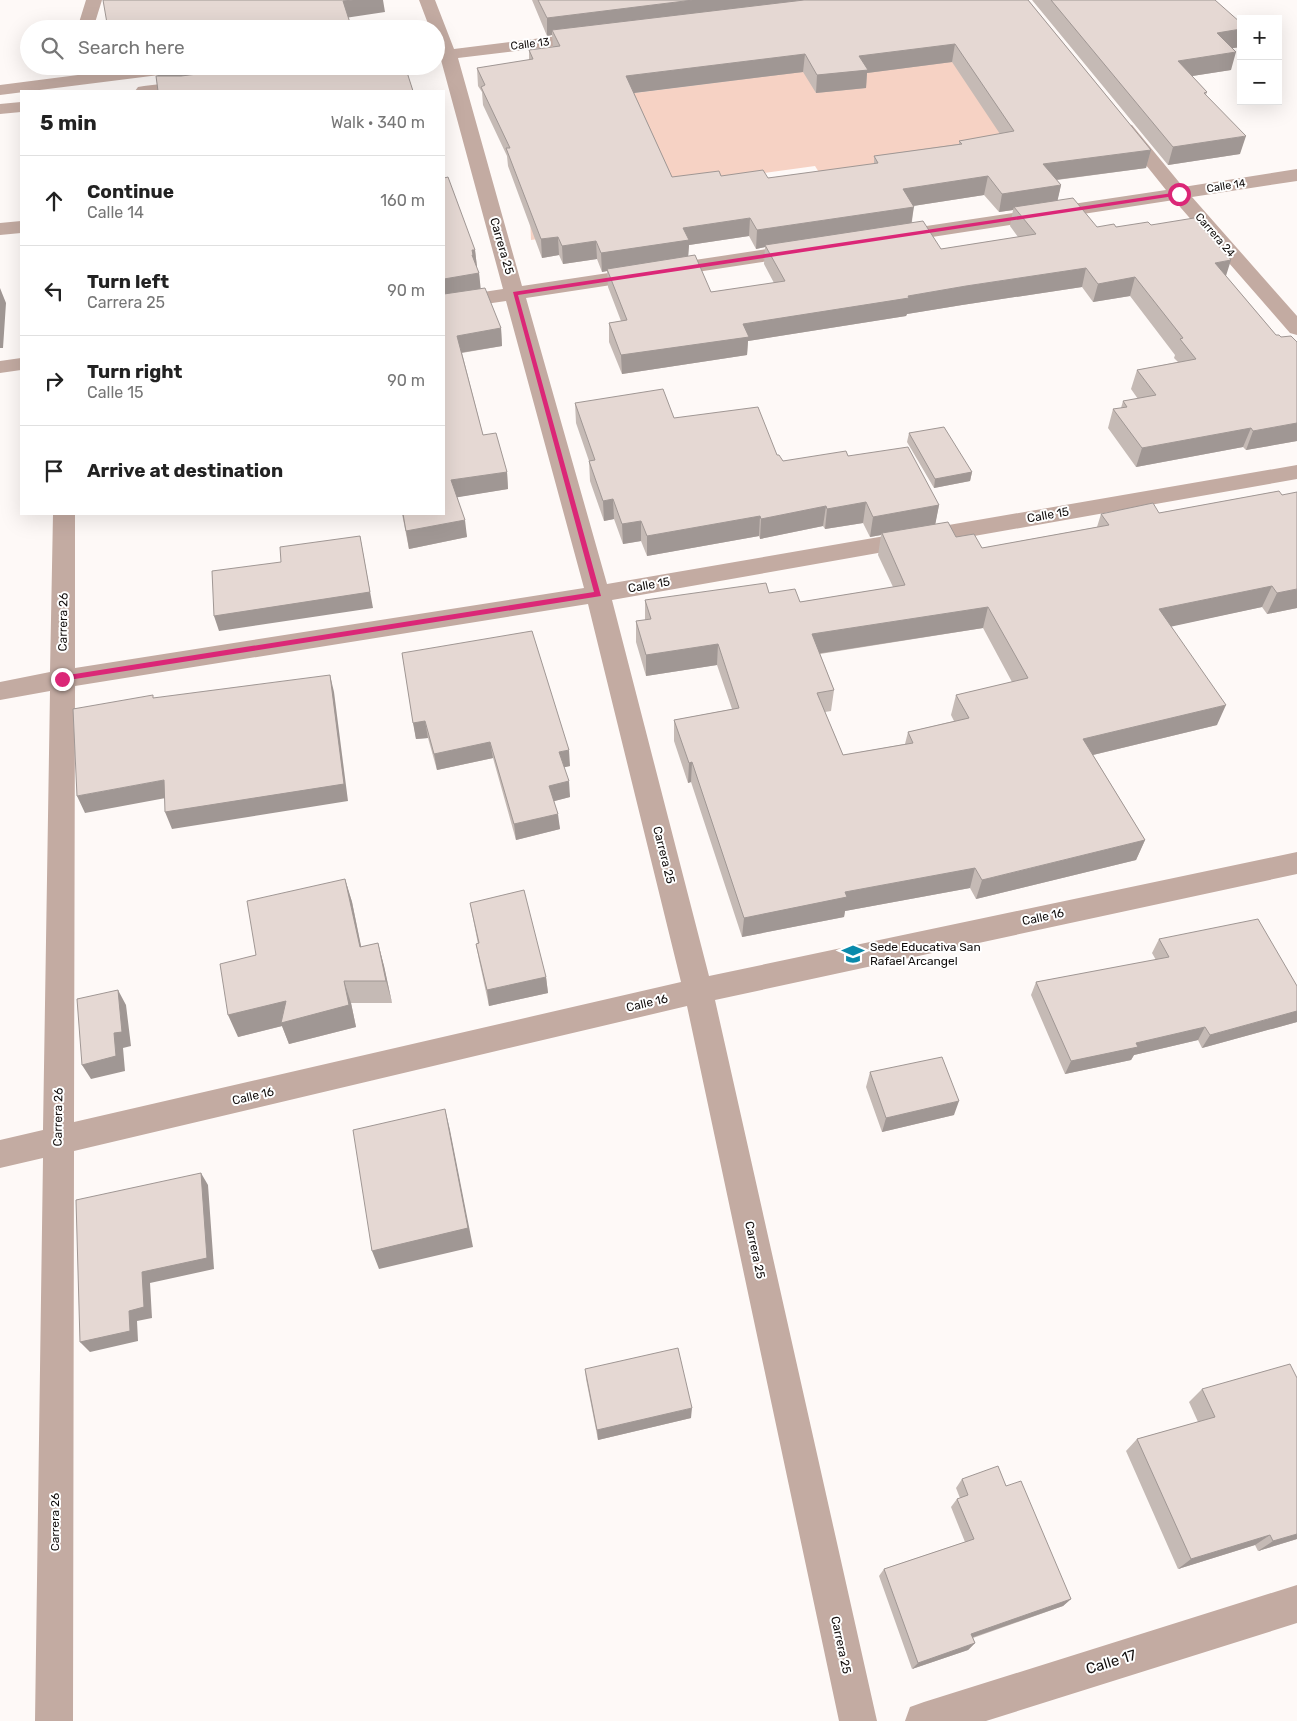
<!DOCTYPE html>
<meta charset="utf-8">
<style>
body{margin:0;font-family:Rubik,sans-serif;background:#f2f2f2;color:#222}
.controls{position:absolute;right:15px;top:15px;display:grid;overflow:hidden;border-radius:0px;box-shadow:0 5px 20px #0002}
.controls button{width:45px;height:45px;display:grid;place-items:center;padding:0;border:0;border-bottom:1px solid #e0e0e0;background:#fff;color:#222;font:25px sans-serif}
.stop{position:absolute;width:15px;height:15px;margin:-11px;border:4px solid #db2777;border-radius:50%;background:#fff}
.stop.end{background:#db2777;border-color:#fff;box-shadow:0 1px 5px #0008}
.list{margin:0;padding:0;list-style:none}
h2{display:flex;justify-content:space-between;align-items:center;height:65px;margin:0;padding:0 20px;font-size:21px}
h2 small{font-size:16px;font-weight:400;color:#767676}
.list li{display:grid;grid-template-columns:32px 1fr auto;gap:15px;align-items:center;box-sizing:border-box;height:90px;padding:0 20px;border-top:1px solid #e0e0e0}
.list b{display:block;font-size:19px;white-space:nowrap}
.list p{margin:0;font-size:16px;white-space:nowrap;color:#767676}
.list em{font-size:16px;font-style:normal;color:#767676}
.icon{flex:none;width:28px;height:28px;fill:none;stroke:currentColor;stroke-width:2;stroke-linecap:round;stroke-linejoin:round}
.map{position:relative;flex:none;width:1297px;height:1721px;overflow:hidden}
.search{position:absolute;background:#fff;box-shadow:0 5px 20px #0002;left:20px;top:20px;width:425px;height:55px;display:flex;align-items:center;gap:12px;box-sizing:border-box;padding:0 18px;border-radius:28px;color:#767676;font-size:19px}
.panel{position:absolute;background:#fff;box-shadow:0 5px 20px #0002;left:20px;top:90px;width:425px;height:425px;border-radius:0px}
.map>svg:first-child{display:block}
</style>
<div class="map">
<svg width="1297" height="1721" viewBox="0 0 1297 1721">
<rect width="100%" height="100%" fill="#fef9f7"/>
<path fill="#f6d2c4" d="M837,41L960,49L1012,138L829,188L815,166L764,173L559,236L531,240L530,216L627,94L737,80Z"/>
<g fill="none" stroke-linecap="round" stroke-linejoin="round">
<path fill="#c3aba2" fill-rule="evenodd" d="M86,0H102L93,29H77Z
M419,0H435L454,49L589,32L595,33L597,37L595,41L589,42L458,58L522,286L801,244L808,246L811,250L808,254L801,256L526,298L607,584L1297,465V479L612,600L709,976L1297,852V874L715,1000L877,1721H839L687,1006L74,1151L73,1721H35L43,1158L0,1168V1140L43,1130L50,691L0,700V682L50,672L53,514H75V668L584,588L506,301L444,310V298L503,289L441,60L436,61V51H438L436,45V29H430ZM588,604L681,982L74,1122L75,686Z
M148,66L192,67L189,71L183,72L0,95V85Z
M194,80L200,81L203,85L200,89L185,91H135L138,87L144,86Z
M21,102V112L0,114V104Z
M1126,124L1132,125L1183,187L1297,169V181L1192,197L1297,316V335L1290,333L1174,200L893,243L886,241L883,237L886,233L893,231L1166,190L1117,129L1120,125Z
M21,221V233L0,235V223Z
M21,358V370L0,373V361Z
M1297,1585V1623L986,1721H905L910,1707L924,1702Z"/>
</g>
<path fill="#c5bab5" fill-rule="evenodd" d="M532,0H1028L1151,150L1146,168L1057,180L1061,185L1057,201L1097,227H1116L1151,225L1226,276L1276,335L1297,342V441L1246,450L1243,447L1136,467L1108,428L1113,409L1121,408L1123,401L1138,399L1131,389L1137,370L1178,362L1174,358L1175,355L1130,296L1093,302L1082,287L962,305L907,314L906,316L748,341L747,355L622,374L609,342V323L621,321L608,287L607,271L602,272L597,259L563,264L559,255L542,258L508,166L507,156L483,105L482,92L478,86L477,68L529,60V50L553,47L552,35L547,36ZM952,62L1000,134L959,141V144L874,156V164L768,178L721,176L672,177L634,93L803,72L816,93L866,88L867,73ZM984,195L999,212L1013,210L1010,226L1018,237L941,249L912,223L913,206ZM749,236L756,249L765,247L764,264L774,283L711,292L688,256L689,245Z
M1032,0H1215L1241,47L1232,48L1231,70L1192,76L1207,92L1206,95L1240,154L1168,165Z
M444,178L475,250L477,267H476L479,273L480,289L501,328L502,346L462,353L483,435L507,472L508,489L457,497L467,537L409,549L402,514H444Z
M575,403L674,418L777,455L783,461L848,456L939,505L935,524L956,537L982,548L1097,527L1101,514L1159,513L1279,491L1297,608L1267,614L1262,607L1171,626L1217,725L1093,755L1145,840L1136,860L976,899L970,888L845,911L844,917L742,937L691,782L688,783L674,741V720L732,709L717,665L646,676L636,642V621L645,620V600L769,593L800,602L893,587L878,555L881,535L870,537L863,523L825,529L823,526L760,539L759,536L647,556L641,541L623,544L614,519L604,521L590,481L589,461L576,423ZM983,628L1012,682L956,695L951,715L954,721L908,732L905,744L843,755L825,712L831,711L834,690L820,654Z
M909,433L972,472L970,481L934,488L907,442Z
M402,653L570,766L564,767L570,797L554,801L560,829L516,840L493,758L437,770L428,738L416,739Z
M345,879L352,902L361,947L378,943L384,966L392,1003H351L356,1027L289,1044L282,1026L238,1037L256,955Z
M470,903L546,977L548,993L489,1006L479,960L476,944H478Z
M1159,939L1297,986V1022L1202,1048L1198,1040L1134,1055L1131,1060L1065,1074L1031,995L1036,982L1156,960L1152,953Z
M870,1072L954,1115L882,1132L866,1087Z
M585,1369L691,1418L598,1440L586,1379Z
M1202,1389L1297,1539L1258,1551L1255,1545L1178,1569L1126,1451L1137,1439L1198,1422L1189,1402Z
M962,1479L1006,1486L1071,1599L1063,1606L973,1638L975,1643L968,1650L912,1669L879,1576L884,1569L965,1542L951,1507L957,1499L960,1498L956,1488Z"/>
<path fill="#a09794" d="M353,0H383L385,12L345,18L343,1Z
M693,0H837L552,30V35L547,36V18Z
M1241,29V47L1211,51L1217,33Z
M955,44L952,62L867,73L866,88L816,93L817,75L859,56Z
M1236,52L1231,70L1173,79L1178,61Z
M805,54L803,72L626,94V76Z
M155,66H289L159,82Z
M1246,136L1240,154L1168,165L1173,147Z
M1151,150L1146,168L1039,182L1043,164Z
M988,176L984,195L900,208L903,189Z
M1061,185L1057,203L1014,207L1013,210L999,212L1002,194Z
M914,207L911,225L765,245V247L756,249L757,230Z
M750,218L749,236L689,245L688,259L607,269V271L602,272L601,253L683,228Z
M558,237L559,255L542,258L541,239Z
M596,241L597,259L563,264L562,246Z
M472,250H475L477,267L475,268L472,255Z
M1231,260L1225,279L1215,263Z
M1086,268L1082,287L962,305L907,314L906,316L748,341L747,355L622,374L621,355L743,324L966,286Z
M479,273L481,291L444,296V279Z
M1135,277L1130,296L1093,302L1098,284Z
M0,288L6,303L3,348H0Z
M501,328L502,346L459,353L457,336Z
M1297,423V441L1246,450L1253,431Z
M1251,428L1243,447L1136,467L1142,448Z
M507,472L508,489L453,498L451,480Z
M972,472L970,481L934,488L935,479Z
M613,499L614,519L604,521L603,501Z
M866,502L863,523L825,529L827,509Z
M939,505L935,526L882,533L881,535L870,537L873,517Z
M826,506L823,526L760,539L761,519Z
M760,516L759,536L647,556V536Z
M465,520L467,537L409,549L406,531Z
M641,521V541L623,544L622,524Z
M360,536L373,608L219,631L214,616Z
M1272,586L1262,607L1151,631L1159,609Z
M1297,589V608L1267,614L1277,593Z
M988,607L983,628L809,655L812,634Z
M718,644L717,665L646,676V655Z
M330,675L334,692L348,801L172,829L165,812Z
M1226,705L1217,725L1076,759L1083,739Z
M425,721L428,738L416,739L413,723Z
M490,742L493,758L437,770L434,754Z
M569,750L570,766L561,768L559,752Z
M692,762L691,782L688,783L689,763Z
M164,780L171,797L85,813L77,796Z
M569,781L570,797L551,802L549,786Z
M558,814L560,829L516,840L514,824Z
M1145,840L1136,860L976,899L982,880Z
M975,868L970,888L845,911L844,917L742,937L744,918L845,892Z
M345,879L352,902L366,970L360,947Z
M378,943L384,966L392,1003L386,981Z
M546,977L548,993L489,1006L487,990Z
M344,981L351,1003L356,1027L289,1044L282,1026L238,1037L228,1015Z
M118,990L126,1005L131,1046L123,1048L125,1071L91,1079L82,1065L114,1033Z
M1297,1011V1022L1202,1048L1210,1035Z
M1205,1027L1198,1040L1134,1055L1131,1060L1065,1074L1071,1061L1136,1043Z
M959,1101L954,1115L882,1132L886,1118Z
M445,1109L450,1130L473,1247L379,1269L372,1251Z
M201,1173L208,1185L214,1269L150,1283L152,1318L137,1321L138,1341L90,1352L80,1342L129,1311L142,1272Z
M692,1408L691,1418L598,1440L597,1430Z
M1297,1534V1539L1258,1551L1273,1541Z
M1270,1535L1255,1545L1178,1569L1191,1559Z
M1071,1599L1063,1606L965,1640L971,1634Z
M975,1643L968,1650L912,1669L918,1663Z"/>
<path fill="#e5d8d3" stroke="#a09794" fill-rule="evenodd" d="M103,0H353L343,1L352,29H108Z
M538,0H693L547,18Z
M804,0H1028L1151,150L1043,164L1061,185L1002,194L988,176L903,189L914,207L757,230L750,218L683,228L689,240L601,253L596,241L562,246L558,237L541,239L506,148H510L481,87L485,85L477,68L533,59L529,50L560,46L552,30ZM955,44L1014,131L959,141L962,144L874,156L878,163L768,178L763,170L721,176L719,171L672,177L626,76L805,54L817,75L868,70L859,56Z
M1051,0H1215L1241,23V29L1217,33L1236,52L1178,61L1207,92L1204,93L1246,136L1173,147Z
M263,66H365L367,70L398,66H405L413,91H158L156,76H181Z
M448,177L475,250H472L473,255H472L479,273L444,279V178Z
M1073,198L1097,227L1114,224L1116,227L1148,222L1151,225L1194,218L1231,260L1215,263L1276,335H1279L1281,337L1291,336L1297,342V423L1253,431L1251,428L1142,448L1113,409L1127,407L1123,401L1156,395L1137,370L1196,359L1180,339L1183,338L1135,277L1098,284L1086,268L966,286L908,296L909,298L743,324L749,337L621,355L609,323L627,320L607,269L695,255L711,292L785,281L765,245L923,221L941,249L1036,234L1014,207Z
M485,288L501,328L457,336L483,435L496,433L507,472L451,480L465,520L406,531L403,514H444V294Z
M663,389L674,418L758,407L777,455H779L783,461L846,451L848,456L908,447L939,505L873,517L866,502L827,509L826,506L761,519L760,516L647,536L641,521L622,524L613,499L603,501L589,461L595,460L575,403Z
M944,427L972,472L935,479L909,433Z
M1279,491L1282,495L1297,492V589L1277,593L1272,586L1159,609L1226,705L1083,739L1145,840L982,880L975,868L845,892L847,897L744,918L692,762L689,763L674,720L739,708L718,644L646,655L636,621L651,619L645,600L766,583L769,593L795,589L800,602L905,585L882,533L948,522L956,537L974,534L982,548L1109,525L1101,514L1153,503L1159,513ZM988,607L1028,678L956,695L969,718L908,732L913,743L843,755L817,693L834,690L812,634Z
M360,536L370,592L214,616L212,571L281,562L280,547Z
M532,631L569,750L559,752L569,781L549,786L558,814L514,824L490,742L434,754L425,721L413,723L402,653Z
M330,675L344,784L165,812L164,780L77,796L73,709L153,695V698Z
M345,879L360,947L378,943L386,981H344L349,1005L281,1023L286,1001L228,1015L220,964L256,955L247,901Z
M524,890L546,977L487,990L476,944L479,943L470,903Z
M1258,919L1297,986V1011L1210,1035L1205,1027L1136,1043L1138,1047L1071,1061L1036,982L1169,957L1159,939Z
M118,990L122,1032L114,1033L116,1056L82,1065L77,999Z
M942,1057L959,1101L886,1118L870,1072Z
M445,1109L468,1228L372,1251L353,1130Z
M201,1173L207,1258L142,1272L144,1307L129,1311L130,1331L80,1342L76,1200Z
M678,1348L692,1408L597,1430L585,1369Z
M1290,1364L1297,1378V1534L1273,1541L1270,1535L1191,1559L1137,1439L1215,1417L1202,1389Z
M998,1466L1006,1486L1021,1481L1071,1599L971,1634L975,1643L918,1663L884,1569L974,1539L957,1499L968,1495L962,1479Z"/>
<path fill="#db2777" d="M1179,192L1181,195L518,295L601,596L62,681L59,679L62,676L594,592L513,292Z"/>
<defs>
<g id="school-bare" transform="scale(1.725)"><path d="M0-5L7-2L0 1L-7-2ZM-4 1L0 2.5L4 1V4Q0 6-4 4Z" fill="#098aab" stroke="#fff" stroke-width="2.5" paint-order="stroke"/></g>
</defs>
<g fill-rule="evenodd">
<use href="#school-bare" x="853" y="954"/>
</g>
<g text-anchor="middle" dominant-baseline="central" stroke-width="4" stroke-linejoin="round" paint-order="stroke">
<g font-size="11" fill="#120e0d" stroke="#fff">
<text transform="translate(530 44) rotate(-7)">Calle 13</text>
<text transform="translate(1226 186) rotate(-9)">Calle 14</text>
<text transform="translate(1215 235) rotate(49)">Carrera 24</text>
</g>
<g font-size="12" fill="#120e0d" stroke="#fff">
<text transform="translate(502 246) rotate(74)">Carrera 25</text>
<text transform="translate(1048 515) rotate(-10)">Calle 15</text>
<text transform="translate(649 585) rotate(-10)">Calle 15</text>
<text transform="translate(63 622) rotate(-89)">Carrera 26</text>
<text transform="translate(664 855) rotate(76)">Carrera 25</text>
<text transform="translate(1043 917) rotate(-12)">Calle 16</text>
<text transform="translate(647 1003) rotate(-13)">Calle 16</text>
<text transform="translate(253 1096) rotate(-13)">Calle 16</text>
<text transform="translate(58 1117) rotate(-89)">Carrera 26</text>
<text transform="translate(755 1250) rotate(78)">Carrera 25</text>
<text transform="translate(55 1522) rotate(-90)">Carrera 26</text>
<text transform="translate(841 1645) rotate(78)">Carrera 25</text>
</g>
<g font-size="12" fill="#120e0d" stroke="#fff" text-anchor="start">
<text x="870" y="947">Sede Educativa San<tspan x="870" dy="14">Rafael Arcangel</tspan></text>
</g>
<g font-size="15" fill="#120e0d" stroke="#fff">
<text transform="translate(1111 1662) rotate(-17)">Calle 17</text>
</g>
</g>
</svg>
<div class="controls">
<button>+</button>
<button>−</button>
</div>
<div class="stop" style="left:1179px;top:194px"></div>
<div class="stop end" style="left:62px;top:679px"></div>
<div class="search"><svg class="icon" aria-label="search" viewBox="0 0 24 24"><circle cx="10" cy="10" r="6"/><path d="M15 15l6 6"/></svg>Search here</div>
<section class="panel">
<h2>5 min<small>Walk · 340 m</small></h2>
<ul class="list">
<li><svg class="icon" aria-label="ahead" viewBox="0 0 24 24"><path d="M12 20V5M6 11l6-6 6 6"/></svg><div><b>Continue</b><p>Calle 14</p></div><em>160 m</em></li>
<li><svg class="icon" aria-label="left" viewBox="0 0 24 24"><path d="M17 20v-9H6M10 6l-5 5 5 5"/></svg><div><b>Turn left</b><p>Carrera 25</p></div><em>90 m</em></li>
<li><svg class="icon" aria-label="right" viewBox="0 0 24 24"><path d="M7 20v-9h11M14 6l5 5-5 5"/></svg><div><b>Turn right</b><p>Calle 15</p></div><em>90 m</em></li>
<li><svg class="icon" aria-label="arrive" viewBox="0 0 24 24"><path d="M6 21V4h12l-3 4 3 4H6"/></svg><div><b>Arrive at destination</b></div></li>
</ul>
</section>
</div>
